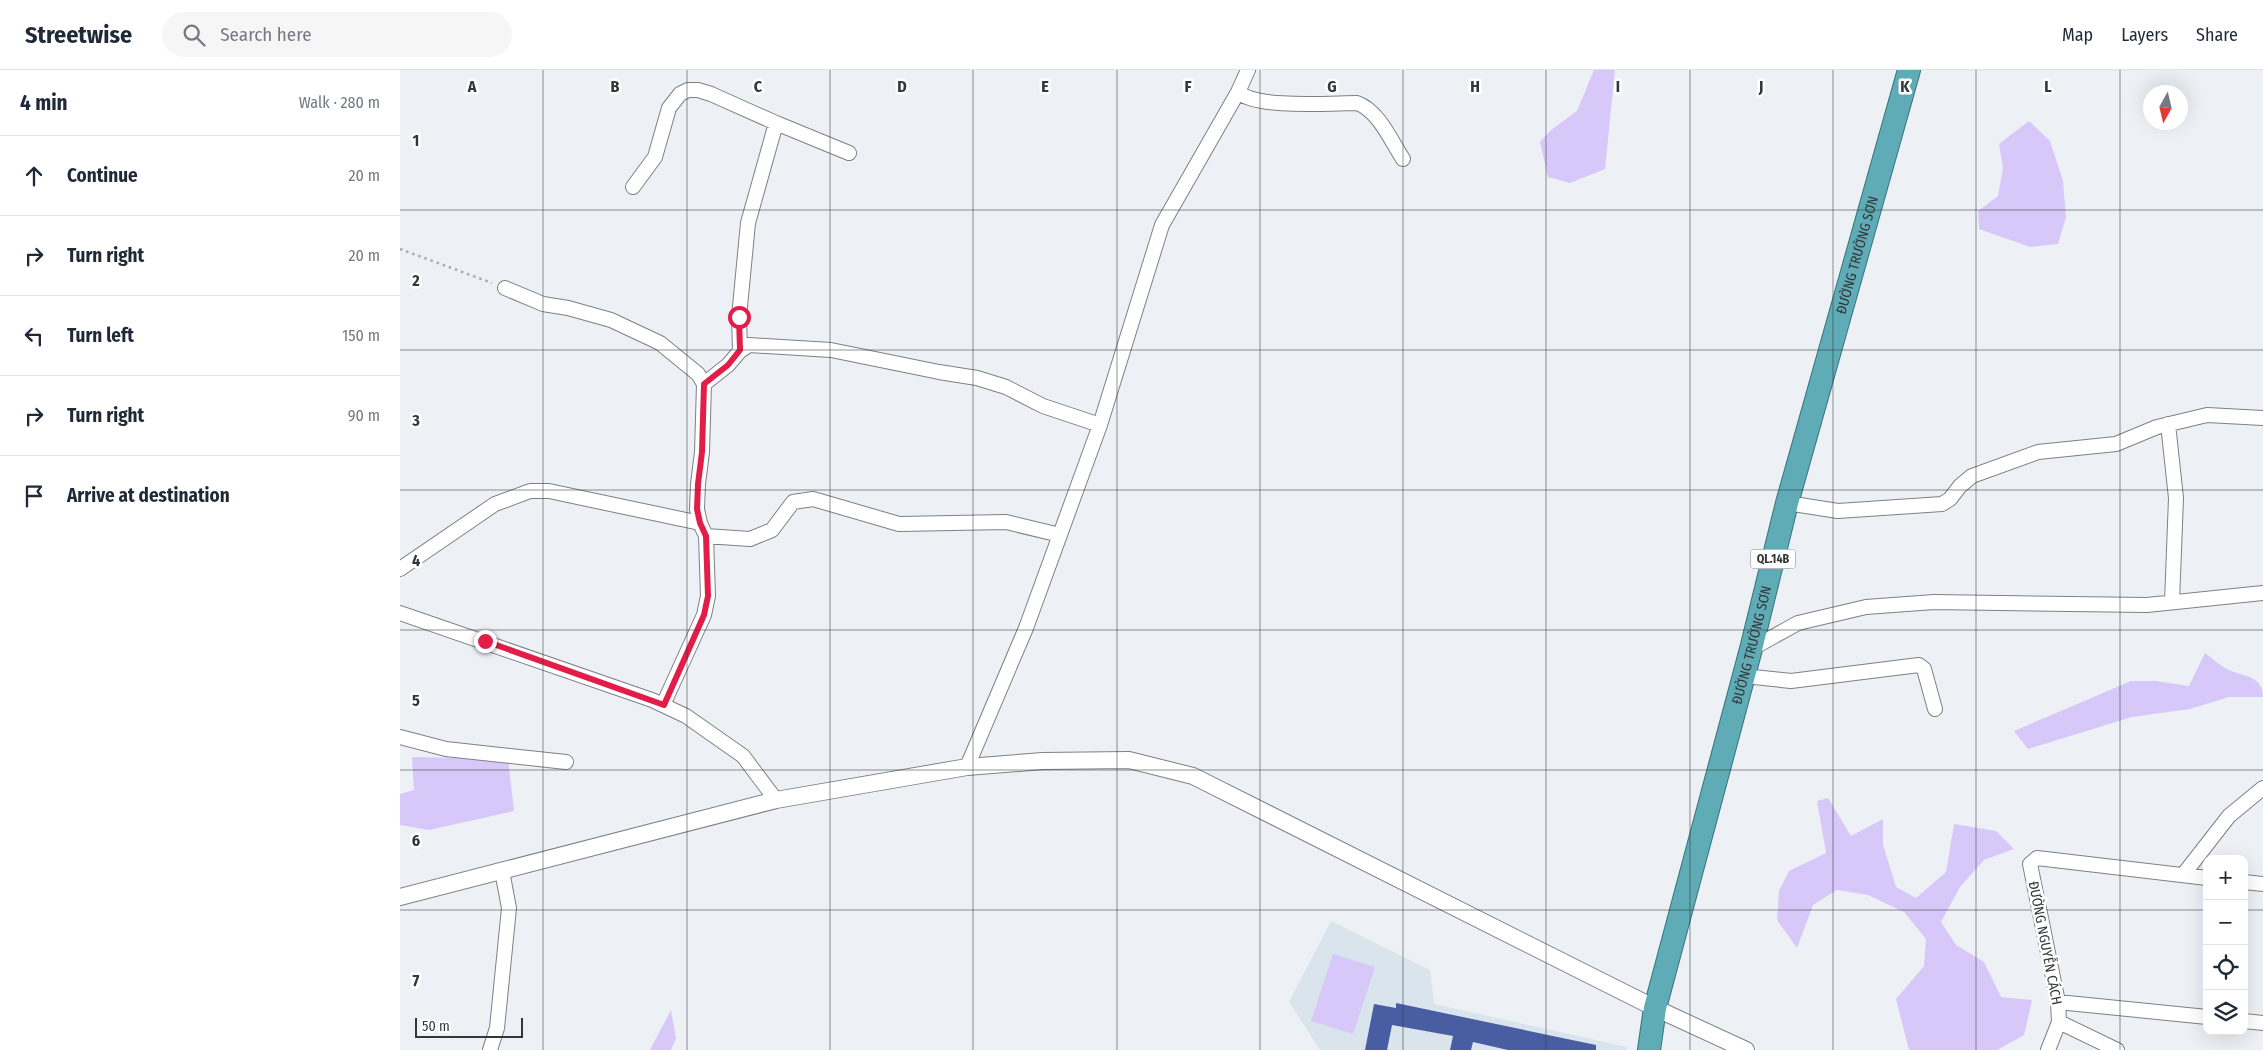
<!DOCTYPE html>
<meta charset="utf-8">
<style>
body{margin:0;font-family:"Fira Sans Condensed",sans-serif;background:#f6f6f7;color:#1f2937}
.controls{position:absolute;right:15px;bottom:15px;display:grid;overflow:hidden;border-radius:10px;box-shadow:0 5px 20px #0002}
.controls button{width:45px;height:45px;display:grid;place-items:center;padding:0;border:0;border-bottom:1px solid #e0e1e3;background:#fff;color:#1f2937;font:25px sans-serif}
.compass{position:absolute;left:1743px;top:15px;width:45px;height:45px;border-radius:50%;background:#fff;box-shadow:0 5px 20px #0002;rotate:188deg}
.scale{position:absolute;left:15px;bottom:12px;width:108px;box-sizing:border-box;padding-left:5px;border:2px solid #343637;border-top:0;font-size:14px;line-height:18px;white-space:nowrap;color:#343637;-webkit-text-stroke:4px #fff;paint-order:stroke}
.stop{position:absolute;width:15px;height:15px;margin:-11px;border:4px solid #e11d48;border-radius:50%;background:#fff}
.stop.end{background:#e11d48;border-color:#fff;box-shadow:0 1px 5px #0008}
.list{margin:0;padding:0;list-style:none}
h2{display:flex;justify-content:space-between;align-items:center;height:65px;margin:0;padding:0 20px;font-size:21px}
h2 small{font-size:16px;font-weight:400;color:#747a83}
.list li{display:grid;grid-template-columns:32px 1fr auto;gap:15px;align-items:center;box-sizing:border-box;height:80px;padding:0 20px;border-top:1px solid #e0e1e3}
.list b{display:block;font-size:19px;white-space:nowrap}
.list em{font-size:16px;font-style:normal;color:#747a83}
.icon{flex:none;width:28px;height:28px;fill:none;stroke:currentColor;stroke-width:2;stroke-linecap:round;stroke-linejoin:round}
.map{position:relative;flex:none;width:1863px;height:980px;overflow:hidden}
header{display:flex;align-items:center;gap:30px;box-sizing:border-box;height:70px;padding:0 25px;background:#fff;border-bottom:1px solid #e0e1e3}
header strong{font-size:24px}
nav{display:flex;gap:28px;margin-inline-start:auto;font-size:18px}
.search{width:350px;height:45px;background:#f6f6f7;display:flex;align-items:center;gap:12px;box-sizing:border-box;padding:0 18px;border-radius:28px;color:#747a83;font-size:19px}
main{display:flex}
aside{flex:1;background:#fff}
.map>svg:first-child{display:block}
</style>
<header>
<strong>Streetwise</strong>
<div class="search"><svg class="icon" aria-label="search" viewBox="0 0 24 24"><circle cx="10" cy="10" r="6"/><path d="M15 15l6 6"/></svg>Search here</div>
<nav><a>Map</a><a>Layers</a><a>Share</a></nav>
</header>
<main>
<aside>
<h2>4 min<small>Walk · 280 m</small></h2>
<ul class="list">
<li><svg class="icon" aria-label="ahead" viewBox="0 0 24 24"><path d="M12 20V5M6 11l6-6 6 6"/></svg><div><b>Continue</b></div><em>20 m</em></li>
<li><svg class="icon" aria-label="right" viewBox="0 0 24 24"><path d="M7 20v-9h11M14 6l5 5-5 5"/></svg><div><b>Turn right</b></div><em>20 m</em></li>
<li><svg class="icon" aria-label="left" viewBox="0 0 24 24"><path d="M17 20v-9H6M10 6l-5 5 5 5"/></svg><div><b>Turn left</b></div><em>150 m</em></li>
<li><svg class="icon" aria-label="right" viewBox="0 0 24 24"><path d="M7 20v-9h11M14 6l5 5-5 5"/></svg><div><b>Turn right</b></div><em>90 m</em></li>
<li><svg class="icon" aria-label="arrive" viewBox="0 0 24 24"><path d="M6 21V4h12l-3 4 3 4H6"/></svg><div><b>Arrive at destination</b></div></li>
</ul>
</aside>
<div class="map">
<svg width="1863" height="980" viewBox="0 0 1863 980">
<rect width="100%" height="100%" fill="#edf1f5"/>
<path fill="#d9e4ec" d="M931,851L1030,900L1034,934L1227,977V980H920L889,932Z"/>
<path fill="#d8c8f9" d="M1194,0H1215L1205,99L1170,113L1148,107L1140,72L1151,60L1177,41Z
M1629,51L1650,71L1663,111L1666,147L1658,174L1630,177L1579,159L1578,141L1598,126L1603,98L1599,74Z
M1805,583C1812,588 1820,596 1829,600C1845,607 1863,606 1863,627H1829L1790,639L1732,647L1628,679L1614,661L1731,611H1756L1789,616Z
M12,687L108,689L114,741L29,760L0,755V724L14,720Z
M1428,728L1451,766L1483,749V775L1496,817L1516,828L1546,802L1554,754L1596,761L1614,779L1584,790L1560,817L1541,852L1556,875L1584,892L1601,927L1632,930L1624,965L1597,980H1509L1496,929L1524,896L1526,869L1504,842L1468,825L1437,820L1413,835L1397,878L1377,850L1379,821L1389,801L1426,783L1417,731Z
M933,884L975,897L953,964L911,951Z
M271,940L276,968L271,980H250Z"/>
<path fill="#495ea2" d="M996,933L1196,975V980H1108L1073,972L1071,980H1050L1053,966L992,955L987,980H965L974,934L996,938Z"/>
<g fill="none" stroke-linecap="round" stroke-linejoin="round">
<g stroke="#7d8184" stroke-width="16">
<path id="minor" d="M838,22C857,39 931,33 957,33C979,41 991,71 1003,89
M376,53L449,83
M233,117L255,87L269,38L280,24L288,20H298L311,24L376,53L348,153L339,247L340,281
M105,218L143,234L168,238L211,250L260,273L298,304L304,314L302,382L298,414L297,439L300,453L306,466L308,526L304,545L263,635
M304,314L328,295L340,281L349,275L431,280L539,302L577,308L606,317L643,336L700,355
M1768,354L1776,428L1772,532
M1387,433L1438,441L1542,434L1550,429L1560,416L1572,406L1638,382L1716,374L1757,357L1807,345L1863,348
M306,466L350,469L372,460L393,432L413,429L499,454L606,452L660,465
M0,499L95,434L130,421H149L300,453
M0,543L252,630L286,646L343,686L376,730
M1351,579L1398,553L1466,537L1534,532L1747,535L1863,523
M1344,606L1391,611L1519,595L1524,599L1535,639
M0,667L46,679L166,692
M567,697L626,558L700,355L762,155L838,22L848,0
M1783,805L1829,746L1863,718
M1844,812L1863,814
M1658,932L1807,947
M1844,951L1863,953
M1659,952L1717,980
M90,980L97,958L109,838L102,801
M1648,980L1659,952L1658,932L1630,794L1637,788L1807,808"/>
</g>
<g stroke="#7d8184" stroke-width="18">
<path id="tertiary" d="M0,827L376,730L567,697L643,691L729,690L793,706L1255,938L1346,980"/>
</g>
<g stroke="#36747d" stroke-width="24">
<g id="trunk">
<path id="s1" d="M1249,980L1255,938L1351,579L1387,433L1509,0"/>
</g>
</g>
<path stroke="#a8abae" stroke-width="2.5" stroke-dasharray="2.5 4" stroke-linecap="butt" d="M0,179L92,213"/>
<use href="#minor" stroke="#fff" stroke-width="14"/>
<use href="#tertiary" stroke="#fff" stroke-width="16"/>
<use href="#trunk" stroke="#5fabb6" stroke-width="22"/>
</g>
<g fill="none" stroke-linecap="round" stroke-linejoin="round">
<path stroke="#e11d48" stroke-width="6" d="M85,571L264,635L304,545L308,526L306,466L300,453L297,439L298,414L302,382L304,314L328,295L340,280L339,247"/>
</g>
<path fill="none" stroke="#343637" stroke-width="1" stroke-opacity="0.55" d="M143,0V980M287,0V980M430,0V980M573,0V980M717,0V980M860,0V980M1003,0V980M1146,0V980M1290,0V980M1433,0V980M1576,0V980M1720,0V980M0,140H1863M0,280H1863M0,420H1863M0,560H1863M0,700H1863M0,840H1807M1844,840H1863"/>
<g text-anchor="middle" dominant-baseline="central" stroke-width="5" stroke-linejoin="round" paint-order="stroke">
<rect fill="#fff" stroke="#717273" stroke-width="1" x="1350.5" y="479.5" width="45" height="19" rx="4"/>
<g font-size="12" font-weight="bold" fill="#343637">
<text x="1373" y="489">QL.14B</text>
</g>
<g font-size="14" fill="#343637" stroke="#fff">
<text stroke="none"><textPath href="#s1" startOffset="822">ĐƯỜNG TRƯỜNG SƠN</textPath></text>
<text stroke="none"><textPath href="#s1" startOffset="418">ĐƯỜNG TRƯỜNG SƠN</textPath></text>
<text transform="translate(1645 873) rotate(79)">ĐƯỜNG NGUYỄN CÁCH</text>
</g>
</g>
<g font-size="16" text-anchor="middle" font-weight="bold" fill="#343637" stroke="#fff" stroke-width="5" stroke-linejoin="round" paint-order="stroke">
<text x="72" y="22">A</text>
<text x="215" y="22">B</text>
<text x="358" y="22">C</text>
<text x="502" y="22">D</text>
<text x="645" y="22">E</text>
<text x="788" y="22">F</text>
<text x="932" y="22">G</text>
<text x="1075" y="22">H</text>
<text x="1218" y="22">I</text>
<text x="1361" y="22">J</text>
<text x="1505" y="22">K</text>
<text x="1648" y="22">L</text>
<text x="16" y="76">1</text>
<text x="16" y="216">2</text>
<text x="16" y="356">3</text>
<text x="16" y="496">4</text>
<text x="16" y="636">5</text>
<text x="16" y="776">6</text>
<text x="16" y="916">7</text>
</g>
</svg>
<div class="controls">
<button>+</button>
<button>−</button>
<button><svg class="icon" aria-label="locate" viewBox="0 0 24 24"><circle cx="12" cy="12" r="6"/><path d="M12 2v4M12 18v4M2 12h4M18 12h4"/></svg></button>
<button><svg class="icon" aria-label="layers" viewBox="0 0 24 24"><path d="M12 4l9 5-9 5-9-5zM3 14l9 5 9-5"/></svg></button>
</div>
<svg class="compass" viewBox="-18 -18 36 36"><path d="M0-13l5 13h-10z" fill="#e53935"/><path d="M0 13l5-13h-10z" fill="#747a83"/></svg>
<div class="scale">50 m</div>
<div class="stop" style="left:339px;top:247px"></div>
<div class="stop end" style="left:85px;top:571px"></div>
</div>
</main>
